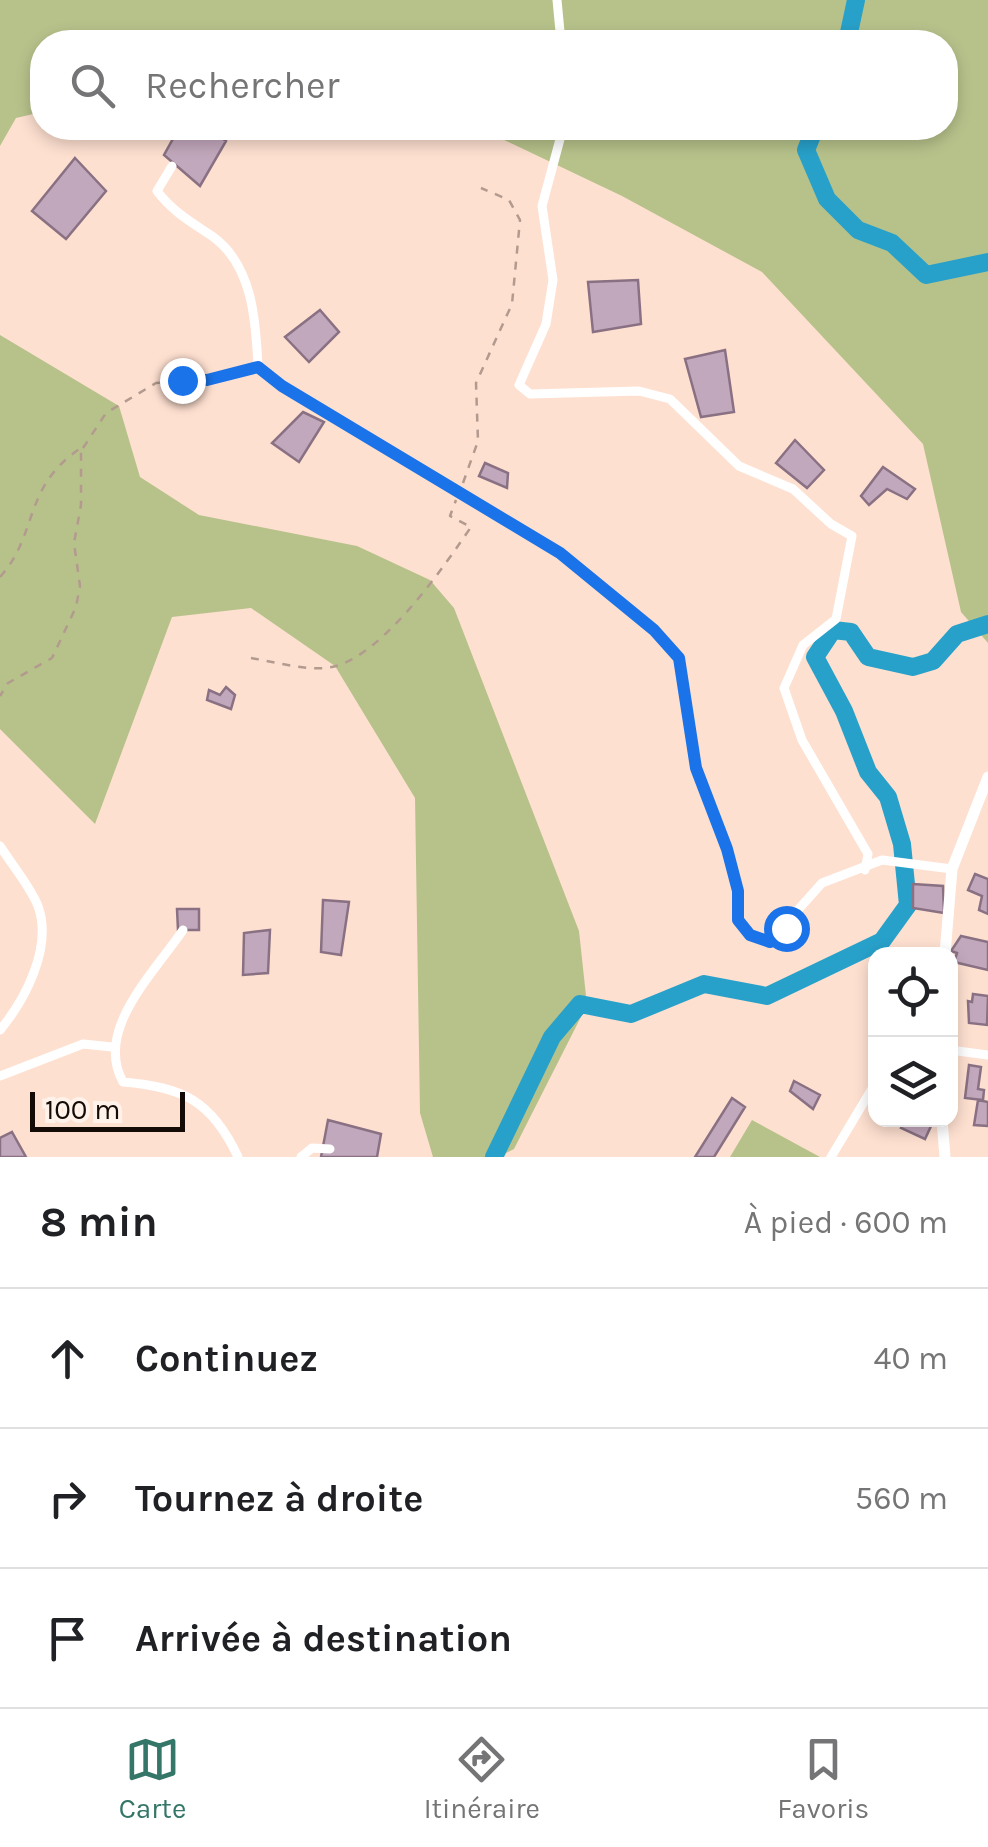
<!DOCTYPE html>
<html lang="fr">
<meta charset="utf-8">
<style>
body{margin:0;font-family:Karla,sans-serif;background:#f2f2f2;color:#202124}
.controls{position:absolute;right:30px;bottom:30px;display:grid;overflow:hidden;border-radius:20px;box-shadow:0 5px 15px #0003}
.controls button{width:90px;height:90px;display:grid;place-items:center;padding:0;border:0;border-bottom:2px solid #e0e0e0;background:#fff;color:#202124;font:50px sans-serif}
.scale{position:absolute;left:30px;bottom:25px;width:155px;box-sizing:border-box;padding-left:10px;border:5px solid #150b06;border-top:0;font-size:28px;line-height:35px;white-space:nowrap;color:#150b06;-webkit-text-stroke:8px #fef2eb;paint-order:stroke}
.stop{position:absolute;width:30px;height:30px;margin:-22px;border:8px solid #1a73e8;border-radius:50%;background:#fff}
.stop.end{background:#1a73e8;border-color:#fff;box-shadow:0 2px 10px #0008}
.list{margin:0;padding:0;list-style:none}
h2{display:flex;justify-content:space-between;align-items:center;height:130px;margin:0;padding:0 40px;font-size:42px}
h2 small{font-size:32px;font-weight:400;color:#757577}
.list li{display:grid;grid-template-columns:65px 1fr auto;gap:30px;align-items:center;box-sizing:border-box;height:140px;padding:0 40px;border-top:2px solid #e0e0e0}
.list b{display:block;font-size:38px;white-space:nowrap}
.list em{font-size:32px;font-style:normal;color:#757577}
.icon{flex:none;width:55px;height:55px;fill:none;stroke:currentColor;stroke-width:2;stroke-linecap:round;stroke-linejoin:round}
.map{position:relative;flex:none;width:988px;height:1157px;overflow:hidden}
.search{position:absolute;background:#fff;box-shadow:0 5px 15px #0003;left:30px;right:30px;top:30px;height:110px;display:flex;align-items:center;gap:25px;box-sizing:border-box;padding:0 35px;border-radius:40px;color:#757577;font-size:38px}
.sheet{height:550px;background:#fff}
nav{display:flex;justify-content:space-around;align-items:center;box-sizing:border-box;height:140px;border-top:2px solid #e0e0e0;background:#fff;font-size:28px;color:#757577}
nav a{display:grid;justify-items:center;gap:5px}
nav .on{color:#347667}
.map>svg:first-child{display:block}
</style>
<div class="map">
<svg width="988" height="1157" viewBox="0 0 988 1157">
<rect width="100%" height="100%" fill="#fee0d0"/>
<path fill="#b7c28b" d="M0,0H988V643L961,612L923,444L762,272L622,196L479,128H946V42H42V112L16,118L0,146Z
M0,335L119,406L140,477L199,515L357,546L430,580L454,608L579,931L587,1005L514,1149L498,1157H433L420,1113L415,798L335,666L251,608L172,617L95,824L0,729Z
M752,1120L820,1157H730Z"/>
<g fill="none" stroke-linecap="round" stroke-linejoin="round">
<path stroke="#28a1ca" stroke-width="18" d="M847,42L856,0
M815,128L806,150L827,199L858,230L892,243L926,275L988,262
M494,1157L552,1037L580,1004L631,1014L704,984L767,996L882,941L908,905L902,844L888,797L868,772L844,711L815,657L833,630L851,632L868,657L913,667L933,661L957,634L988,624"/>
</g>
<path fill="#c2a8bc" stroke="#897183" stroke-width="2.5" d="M179,128H208L226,141L200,186L164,155Z
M75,158L106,191L66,239L32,211Z
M638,280L641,324L593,332L588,282Z
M320,310L339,332L309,362L285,337Z
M725,350L734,412L701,417L685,359Z
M303,412L324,422L299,462L272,443Z
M795,440L824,470L807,488L776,463Z
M485,463L508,473L507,488L479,476Z
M883,467L915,489L907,499L887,489L869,505L861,496Z
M226,687L235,695L231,709L207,700L209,690L220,695Z
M975,874L988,879V914L979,910L982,896L968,890Z
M913,884L943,886L944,913L913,908Z
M323,900L349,902L341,955L321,952Z
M177,909H199V930H178Z
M270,930L268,973L243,975L244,933Z
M961,936L988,942V970L954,962L957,953L951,951Z
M973,994L988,996L987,1025L969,1023L968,1001L972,1002Z
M969,1065L981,1067L978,1089L984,1090L983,1100L965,1098Z
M794,1081L820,1095L813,1109L790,1091Z
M732,1098L745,1107L714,1157H695Z
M978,1100L988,1102V1126L974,1125Z
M328,1120L381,1134L377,1157H321Z
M905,1120L931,1126L925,1139L901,1128Z
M12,1132L26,1157H0V1138Z"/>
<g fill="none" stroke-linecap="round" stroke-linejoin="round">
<path stroke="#b29b8e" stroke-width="2.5" stroke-dasharray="8 8" stroke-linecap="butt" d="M83,448L106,413L156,383L207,380L250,369
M463,483L478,441L476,383L512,304L520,220L509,200L481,188
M0,577C39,534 22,487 81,448V505L74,543L80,586L76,607L52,658L8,683L0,696
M251,658C276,662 312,673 336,666C385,652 443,568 471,527L450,516L456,500"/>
<path stroke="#fff" stroke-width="9" d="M557,0L561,42
M563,128L542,206L553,280L546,324L519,385L530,394L639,391L670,399L739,466L793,489L831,524L852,536L836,619L803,645L784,688L802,740L868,854L865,870
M172,166L157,191C173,212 191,222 212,236C253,265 256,322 258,367L282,386L560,553L654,630L679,658L696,768L727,849L738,891V920L750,935L770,941L822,883L882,860L952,869
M0,846C12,865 30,886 38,906C53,947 25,1000 0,1030
M183,930C154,973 94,1030 123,1082C183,1087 212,1101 238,1157
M950,1050L988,1055
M0,1076L83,1044L112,1047
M301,1157L312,1148L330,1149
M831,1157L876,1082"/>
<path stroke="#fff" stroke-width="11" d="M945,954L952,869L988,777
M942,1120L945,1157"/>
</g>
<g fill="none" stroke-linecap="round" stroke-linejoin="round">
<path stroke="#1a73e8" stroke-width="12" d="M182,380H207L258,367L282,386L560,553L654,630L679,658L696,768L727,849L738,891V920L750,935L770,942L786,928"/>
</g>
</svg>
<div class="controls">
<button><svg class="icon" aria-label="locate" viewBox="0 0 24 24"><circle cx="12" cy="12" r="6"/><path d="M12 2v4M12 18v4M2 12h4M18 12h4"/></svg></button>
<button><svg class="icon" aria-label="layers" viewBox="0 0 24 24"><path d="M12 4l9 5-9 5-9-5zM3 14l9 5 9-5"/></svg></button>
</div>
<div class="scale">100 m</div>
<div class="stop" style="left:786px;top:928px"></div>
<div class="stop end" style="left:182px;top:380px"></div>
<div class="search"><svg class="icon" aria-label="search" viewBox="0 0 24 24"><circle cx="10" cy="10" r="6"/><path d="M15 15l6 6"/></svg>Rechercher</div>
</div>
<section class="sheet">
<h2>8 min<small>À pied · 600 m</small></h2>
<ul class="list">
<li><svg class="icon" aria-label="ahead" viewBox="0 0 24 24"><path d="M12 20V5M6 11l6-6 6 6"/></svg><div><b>Continuez</b></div><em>40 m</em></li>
<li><svg class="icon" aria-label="right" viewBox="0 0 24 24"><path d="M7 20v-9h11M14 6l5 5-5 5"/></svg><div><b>Tournez à droite</b></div><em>560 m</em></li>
<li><svg class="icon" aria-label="arrive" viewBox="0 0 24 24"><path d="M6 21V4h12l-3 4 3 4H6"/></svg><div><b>Arrivée à destination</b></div></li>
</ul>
</section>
<nav>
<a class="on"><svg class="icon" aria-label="map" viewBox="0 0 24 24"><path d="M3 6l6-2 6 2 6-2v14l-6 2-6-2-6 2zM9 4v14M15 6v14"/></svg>Carte</a>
<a><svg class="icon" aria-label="directions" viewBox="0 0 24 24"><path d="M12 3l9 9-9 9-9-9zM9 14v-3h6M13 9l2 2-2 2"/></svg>Itinéraire</a>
<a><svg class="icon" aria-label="saved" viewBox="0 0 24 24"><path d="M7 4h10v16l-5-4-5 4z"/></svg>Favoris</a>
</nav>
